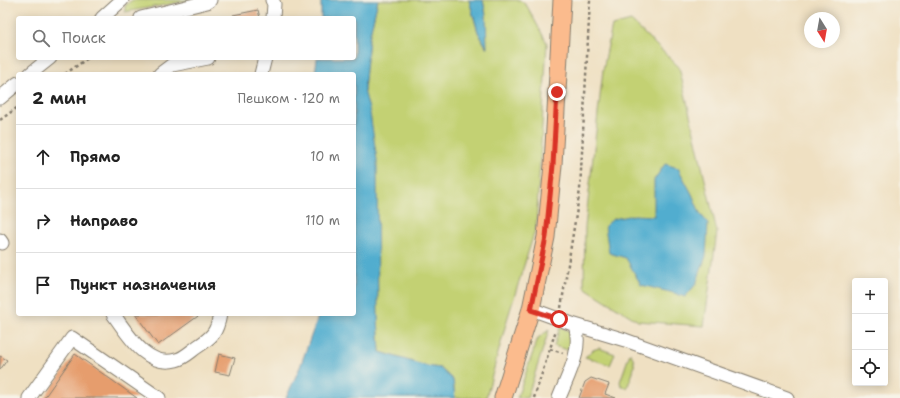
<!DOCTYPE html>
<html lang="ru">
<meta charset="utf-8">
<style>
body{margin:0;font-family:"Shantell Sans",sans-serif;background:#f6f6f6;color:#222}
.controls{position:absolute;right:12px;bottom:12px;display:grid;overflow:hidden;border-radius:4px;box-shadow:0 2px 10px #0003}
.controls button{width:36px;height:36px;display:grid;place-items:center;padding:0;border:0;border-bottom:1px solid #e0e0e0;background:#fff;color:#222;font:20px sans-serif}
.compass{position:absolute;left:804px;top:12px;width:36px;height:36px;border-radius:50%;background:#fff;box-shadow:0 2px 10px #0003;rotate:169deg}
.stop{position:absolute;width:12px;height:12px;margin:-9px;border:3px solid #d93025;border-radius:50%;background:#fff}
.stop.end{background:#d93025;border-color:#fff;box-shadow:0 1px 4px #0008}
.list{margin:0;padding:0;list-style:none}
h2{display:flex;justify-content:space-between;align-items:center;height:52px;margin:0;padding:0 16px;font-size:17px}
h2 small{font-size:13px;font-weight:400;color:#767676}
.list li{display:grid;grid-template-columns:26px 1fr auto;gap:12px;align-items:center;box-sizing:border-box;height:64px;padding:0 16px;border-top:1px solid #e0e0e0}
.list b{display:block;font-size:15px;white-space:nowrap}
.list em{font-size:13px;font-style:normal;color:#767676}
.icon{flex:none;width:22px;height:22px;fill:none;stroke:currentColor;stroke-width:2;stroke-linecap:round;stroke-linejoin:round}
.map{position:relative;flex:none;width:900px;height:398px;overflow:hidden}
.search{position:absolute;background:#fff;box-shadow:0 2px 10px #0003;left:16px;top:16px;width:340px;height:44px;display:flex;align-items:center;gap:10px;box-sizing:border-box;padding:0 14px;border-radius:4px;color:#767676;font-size:15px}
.panel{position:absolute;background:#fff;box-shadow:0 2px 10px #0003;left:16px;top:72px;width:340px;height:244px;border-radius:4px}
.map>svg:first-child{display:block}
</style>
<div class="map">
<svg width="900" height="398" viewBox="0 0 900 398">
<rect width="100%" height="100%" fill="#f7f3e8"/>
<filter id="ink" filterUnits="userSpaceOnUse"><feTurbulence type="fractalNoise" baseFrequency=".025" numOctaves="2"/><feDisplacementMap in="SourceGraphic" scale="8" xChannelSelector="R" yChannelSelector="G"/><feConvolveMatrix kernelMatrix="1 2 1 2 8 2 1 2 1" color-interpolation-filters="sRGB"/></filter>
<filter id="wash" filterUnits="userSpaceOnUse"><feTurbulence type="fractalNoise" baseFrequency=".012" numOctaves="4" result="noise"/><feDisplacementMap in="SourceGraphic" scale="16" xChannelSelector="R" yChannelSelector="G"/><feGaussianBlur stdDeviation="0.9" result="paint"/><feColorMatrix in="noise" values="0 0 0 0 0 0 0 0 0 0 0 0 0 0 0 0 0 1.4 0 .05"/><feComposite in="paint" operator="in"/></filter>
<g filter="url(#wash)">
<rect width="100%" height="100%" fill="#efe0c2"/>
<path fill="#c3d173" stroke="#707648" d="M132,0H193L125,12V6Z
M378,0H469L478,32L486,47V15L483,0H520L527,6L547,43L536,227L507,320L486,398H455L453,380L440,368L426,366L380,352L364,90L369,38Z
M631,21L679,67L717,232L704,326L638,321L584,287L585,227L603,70L612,26Z
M560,327C574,332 572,337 572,351L554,346Z
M549,330L527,398H517L538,338Z
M599,348L615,354L610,365L585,357L593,350Z
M630,353C639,364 631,377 627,388L621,385L620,382Z"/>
<path fill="#51adcf" stroke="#366476" d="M321,0H378L369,38L364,90L370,113L377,160L378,318L380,352L426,366L440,368L453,380L455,398H286L300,367L319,314H354V74H315L317,58H354V18H321Z
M469,0H483L486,15L487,48L478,32Z
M665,164L678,168L692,194L700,213L708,224L706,256L696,284L685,297L674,293L641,285L626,258L609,253L605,226L613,219L634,215L654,216V180Z"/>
<g id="blocks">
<path fill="#e69d6d" d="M258,10L260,18H234L233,15Z
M135,314H201L158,345Z
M75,354L137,398H44Z
M219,354L235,358L230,375L215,372Z
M0,356L7,360L0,370Z
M591,378L609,384L605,394L616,398H579L585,382Z"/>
</g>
</g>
<g filter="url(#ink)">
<use href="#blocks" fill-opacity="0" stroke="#867e6f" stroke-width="1"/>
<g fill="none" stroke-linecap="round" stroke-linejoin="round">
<g stroke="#867e6f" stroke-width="15">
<path id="minor" d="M272,0L274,4L273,18
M102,18L122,0
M141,18L207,2L210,0
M30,74L50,58
M160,74L172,65L208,58
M261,74L265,58
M0,98L18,83
M0,240L2,243
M531,309L575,325C583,350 568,375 559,398
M113,314C128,334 146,368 176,360C183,359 190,352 197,347C212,337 217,333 220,314
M575,325L625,340L787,398
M29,398L72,338L159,398"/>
</g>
<g stroke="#867e6f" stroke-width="19">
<path id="major" d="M503,398L531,309L546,237L553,165L562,0"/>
</g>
<path stroke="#867e6f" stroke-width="2.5" stroke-dasharray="3 3" stroke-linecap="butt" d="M65,74L88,58
M0,120L18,107
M561,308L580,190L590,0
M550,349L563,353
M534,398L556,330"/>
<use href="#minor" stroke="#fff" stroke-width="13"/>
<use href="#major" stroke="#fbbb8d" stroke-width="17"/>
</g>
</g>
<g fill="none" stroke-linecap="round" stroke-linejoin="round" filter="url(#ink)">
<path stroke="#d93025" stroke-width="5" d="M557,92L553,165L546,237L531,310L559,319"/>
</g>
</svg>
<div class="controls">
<button>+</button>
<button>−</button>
<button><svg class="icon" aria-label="locate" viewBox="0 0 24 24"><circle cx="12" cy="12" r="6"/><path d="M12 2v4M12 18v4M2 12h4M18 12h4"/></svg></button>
</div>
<svg class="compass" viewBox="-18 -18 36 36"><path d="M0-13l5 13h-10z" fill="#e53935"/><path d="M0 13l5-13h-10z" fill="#767676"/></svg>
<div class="stop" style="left:559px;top:319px"></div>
<div class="stop end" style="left:557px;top:92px"></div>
<div class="search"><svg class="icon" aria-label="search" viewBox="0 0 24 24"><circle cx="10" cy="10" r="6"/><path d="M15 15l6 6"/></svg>Поиск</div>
<section class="panel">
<h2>2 мин<small>Пешком · 120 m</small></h2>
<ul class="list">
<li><svg class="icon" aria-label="ahead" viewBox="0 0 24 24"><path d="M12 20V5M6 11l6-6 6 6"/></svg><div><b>Прямо</b></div><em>10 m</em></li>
<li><svg class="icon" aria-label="right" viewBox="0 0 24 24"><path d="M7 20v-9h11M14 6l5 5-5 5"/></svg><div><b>Направо</b></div><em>110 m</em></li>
<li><svg class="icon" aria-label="arrive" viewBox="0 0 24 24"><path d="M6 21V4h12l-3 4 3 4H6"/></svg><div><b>Пункт назначения</b></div></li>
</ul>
</section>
</div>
